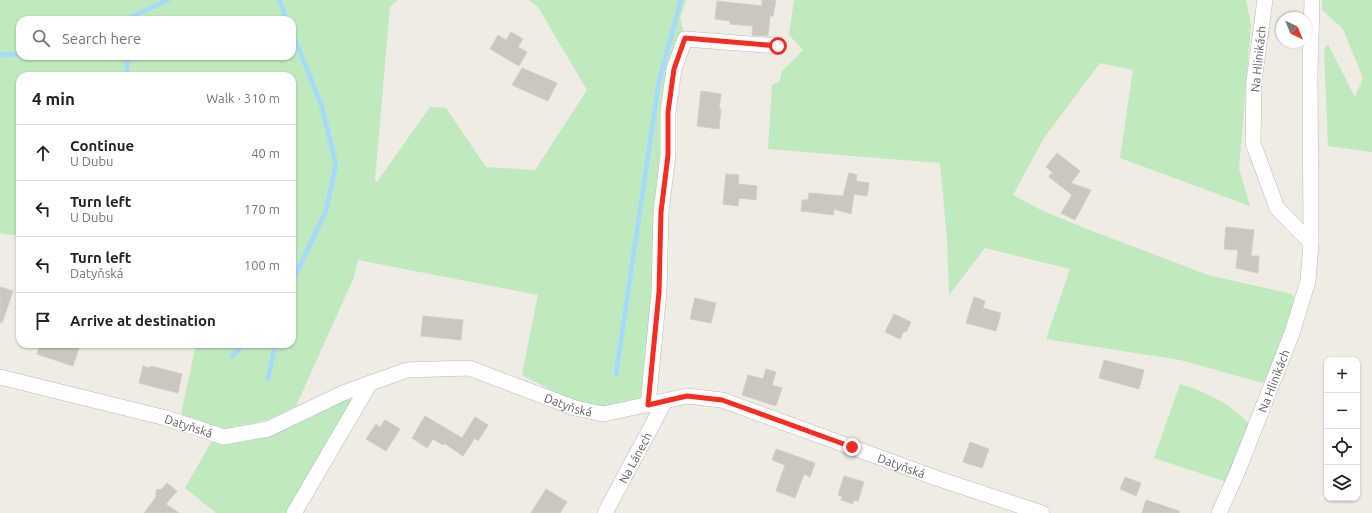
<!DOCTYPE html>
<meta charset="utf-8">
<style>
body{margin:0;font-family:Ubuntu,sans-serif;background:#f6f6f6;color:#222}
.controls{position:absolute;right:12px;bottom:12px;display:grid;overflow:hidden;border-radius:8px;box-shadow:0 1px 3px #0004}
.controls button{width:36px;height:36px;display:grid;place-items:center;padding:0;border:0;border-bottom:1px solid #e0e0e0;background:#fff;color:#222;font:20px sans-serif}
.compass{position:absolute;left:1276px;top:12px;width:36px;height:36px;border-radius:50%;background:#fff;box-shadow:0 1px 3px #0004;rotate:137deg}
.stop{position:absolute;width:12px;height:12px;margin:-9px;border:3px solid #f82c21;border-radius:50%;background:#fff}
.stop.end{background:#f82c21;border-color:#fff;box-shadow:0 1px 4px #0008}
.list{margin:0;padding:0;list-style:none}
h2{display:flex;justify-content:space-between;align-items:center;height:52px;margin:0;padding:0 16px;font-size:17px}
h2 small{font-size:13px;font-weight:400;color:#767676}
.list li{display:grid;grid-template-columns:26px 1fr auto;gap:12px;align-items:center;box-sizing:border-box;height:56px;padding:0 16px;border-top:1px solid #e0e0e0}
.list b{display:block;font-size:15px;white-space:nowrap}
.list p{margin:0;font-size:13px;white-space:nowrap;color:#767676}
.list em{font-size:13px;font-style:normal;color:#767676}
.icon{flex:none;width:22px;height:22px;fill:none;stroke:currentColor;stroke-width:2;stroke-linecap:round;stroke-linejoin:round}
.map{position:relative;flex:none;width:1372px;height:513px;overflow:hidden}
.search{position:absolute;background:#fff;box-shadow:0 1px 3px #0004;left:16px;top:16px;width:280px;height:44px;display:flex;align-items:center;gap:10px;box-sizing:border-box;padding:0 14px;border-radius:12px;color:#767676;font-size:15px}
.panel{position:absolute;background:#fff;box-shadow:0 1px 3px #0004;left:16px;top:72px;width:280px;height:276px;border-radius:12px}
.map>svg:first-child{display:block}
</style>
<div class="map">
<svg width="1372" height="513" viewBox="0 0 1372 513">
<rect width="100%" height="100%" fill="#efece3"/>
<path fill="#bfe9be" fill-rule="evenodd" d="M0,0H398L390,7L375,179L377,182L430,107L446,108L486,167L535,170L587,90L538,7L529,0H686L680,18L685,39L674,69L648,405L586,408L522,375L538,295L358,260L354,277L296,406L265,421L222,430L180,419L196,344H292V76H20V236L0,233ZM20,20H292V56H20Z
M794,0H1246L1251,25L1239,169L1250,206L1120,158L1133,70L1100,63L1044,138L1013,195L1039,209L1087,229L1208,275L1292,294L1300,308L1263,383L1180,360L1046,339L1070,269L985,248L949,295L947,239L940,163L768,149L772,85L780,81L782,71L803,50L789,35Z
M1322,0H1372V152L1328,146L1324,50L1328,44L1355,97L1363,78L1343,29L1322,10Z
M1180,384C1207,392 1233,405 1251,426L1227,482L1154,458Z
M336,400H354L286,513H216L185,488L213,439L242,442L274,434Z"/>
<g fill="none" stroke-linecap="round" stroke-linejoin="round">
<path stroke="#a4daff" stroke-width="4.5" d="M279,0L287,20
M124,20L168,0
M292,32L321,104L336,164L326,211L292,282
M0,55L20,54
M127,76V56
M232,357L244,344
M616,374L659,81L681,0
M268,379L275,344"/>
</g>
<path fill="#cac7c0" stroke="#d5cec1" d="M762,0H776L773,16H770L768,36L752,35L753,26L730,24V21L715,19L717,1L762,6Z
M511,32L523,39L518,47L527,52L519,66L490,49L498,35L506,40Z
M522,68L557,83L548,101L512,85Z
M701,91L721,94L719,108L721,109L719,129L697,126Z
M1057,153L1080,171L1071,183L1091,190L1075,220L1061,213L1072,195L1049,177L1050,174H1054L1046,167Z
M849,173L857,175L856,181L869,183L867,196L854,194L851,214L834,209L833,215L801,211L802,200H808L809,193L843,196Z
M726,174L739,175L738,184L757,186L756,200L739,198L738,206L723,204Z
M1226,227L1254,230L1251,256H1259L1258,273L1236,268L1238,250L1224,249Z
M0,287L13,291L2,323L0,322Z
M974,297L985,301L983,308L1001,313L996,331L966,323Z
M695,298L716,303L711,323L690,319Z
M894,314L911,322L906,332L904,331L900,339L885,332Z
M423,316L463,320L461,340L421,336Z
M40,344H68L79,348L73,366L37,354Z
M1104,360L1144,370L1139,389L1099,378Z
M143,366L150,368L151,366L182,374L178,393L139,383Z
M766,369L776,372L772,385L782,388L776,406L742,395L748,375L763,379Z
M425,416L462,438L475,417L488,425L478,441L475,438L463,456L444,443L443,445L433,439L427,448L412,438Z
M385,420L400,429L386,451L366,439L376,424L380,427Z
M970,442L989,449L982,468L963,462Z
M776,449L815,463L810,477L804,474L795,498L776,491L785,465L772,460Z
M844,476L864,482L858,501L854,500L853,504L841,500L842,496L838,495Z
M1125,477L1141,483L1136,496L1120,489Z
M167,483L177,491L166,504L179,513H144L156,497V490L162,489Z
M546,489L567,502L560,513H531Z
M1146,500L1179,511V513H1142Z"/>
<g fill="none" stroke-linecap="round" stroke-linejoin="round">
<g stroke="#b6babf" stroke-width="16">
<g id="minor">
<path d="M1265,0L1254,81L1253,143L1277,208L1311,243"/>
<path id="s1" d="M0,377L166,418L224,437L268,429L343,393L407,370L469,368L575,408L603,414L687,396L722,400L939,479L1042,513"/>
<path d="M648,405L659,292L661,212L668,155V112L674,69L685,39L778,46"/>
<path d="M294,513L370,383"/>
<path id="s2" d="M605,513L665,401"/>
<path id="s3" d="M1219,513L1237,473L1292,333L1308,281L1311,243L1310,71L1312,0"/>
</g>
</g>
<use href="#minor" stroke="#fff" stroke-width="15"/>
</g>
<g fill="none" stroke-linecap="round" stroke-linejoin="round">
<path stroke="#f82c21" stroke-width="5" d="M778,46L685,38L674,69L668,112V155L661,212L659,292L648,405L687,396L722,400L852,447"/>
</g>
<g text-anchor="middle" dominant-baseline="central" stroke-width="3" stroke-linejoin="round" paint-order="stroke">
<g font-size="12" fill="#5b6065" stroke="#fff">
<text transform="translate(1258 59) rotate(-84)">Na Hlinikách</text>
<text stroke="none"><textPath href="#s3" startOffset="143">Na Hlinikách</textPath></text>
<text stroke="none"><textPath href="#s1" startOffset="596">Datyňská</textPath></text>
<text stroke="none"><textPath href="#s1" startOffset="195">Datyňská</textPath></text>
<text stroke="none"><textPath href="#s2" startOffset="63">Na Lánech</textPath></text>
<text stroke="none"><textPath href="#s1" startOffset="944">Datyňská</textPath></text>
</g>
</g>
</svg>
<div class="controls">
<button>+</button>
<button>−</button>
<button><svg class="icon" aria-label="locate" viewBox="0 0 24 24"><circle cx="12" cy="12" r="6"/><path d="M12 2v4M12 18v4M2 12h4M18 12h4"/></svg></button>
<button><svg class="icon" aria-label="layers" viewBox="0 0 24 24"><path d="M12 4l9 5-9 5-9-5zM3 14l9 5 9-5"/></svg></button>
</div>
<svg class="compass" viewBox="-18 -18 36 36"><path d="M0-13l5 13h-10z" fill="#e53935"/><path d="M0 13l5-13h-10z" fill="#767676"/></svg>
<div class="stop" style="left:778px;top:46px"></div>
<div class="stop end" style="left:852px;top:447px"></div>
<div class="search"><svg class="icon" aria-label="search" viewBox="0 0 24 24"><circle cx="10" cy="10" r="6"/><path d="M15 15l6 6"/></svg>Search here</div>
<section class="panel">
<h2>4 min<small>Walk · 310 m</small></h2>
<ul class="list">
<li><svg class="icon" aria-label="ahead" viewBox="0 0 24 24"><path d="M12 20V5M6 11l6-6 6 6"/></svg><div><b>Continue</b><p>U Dubu</p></div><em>40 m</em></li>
<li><svg class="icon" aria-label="left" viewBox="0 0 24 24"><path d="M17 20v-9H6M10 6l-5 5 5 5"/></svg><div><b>Turn left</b><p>U Dubu</p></div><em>170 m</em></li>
<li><svg class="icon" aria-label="left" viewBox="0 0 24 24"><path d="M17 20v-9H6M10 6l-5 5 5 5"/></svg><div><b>Turn left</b><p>Datyňská</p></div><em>100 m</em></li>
<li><svg class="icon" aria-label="arrive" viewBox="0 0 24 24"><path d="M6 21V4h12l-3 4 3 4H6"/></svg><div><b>Arrive at destination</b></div></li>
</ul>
</section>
</div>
